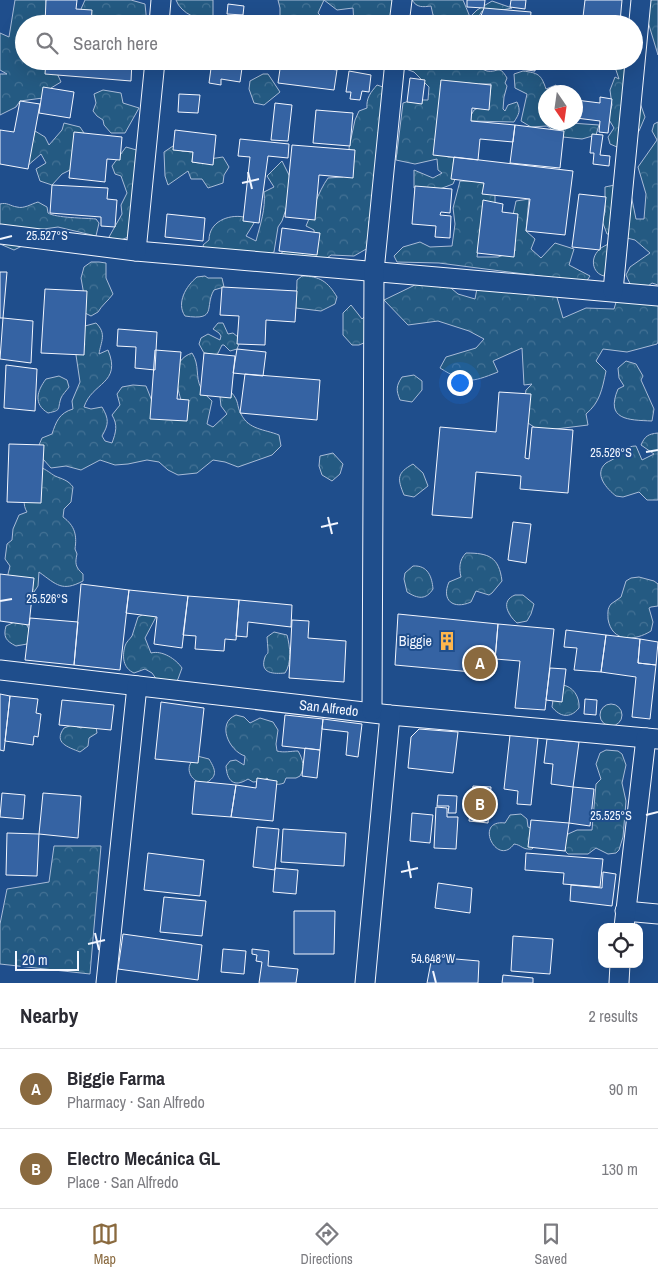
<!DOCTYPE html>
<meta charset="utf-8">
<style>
body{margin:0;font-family:"Archivo Narrow",sans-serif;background:#f2f2f3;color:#2b2b33}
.controls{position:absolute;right:15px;bottom:15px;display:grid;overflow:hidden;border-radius:10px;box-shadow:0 5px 20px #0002}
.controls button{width:45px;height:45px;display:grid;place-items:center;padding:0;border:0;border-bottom:1px solid #e1e1e2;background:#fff;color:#2b2b33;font:25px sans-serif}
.compass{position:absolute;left:538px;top:85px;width:45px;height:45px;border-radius:50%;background:#fff;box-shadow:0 5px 20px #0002;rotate:167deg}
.scale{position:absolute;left:15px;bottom:12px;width:64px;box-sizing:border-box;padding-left:5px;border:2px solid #f2f6ff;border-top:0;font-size:14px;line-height:18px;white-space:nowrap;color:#f2f6ff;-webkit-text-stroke:4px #1f4e8c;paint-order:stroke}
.you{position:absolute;left:459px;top:382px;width:18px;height:18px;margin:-12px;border:4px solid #fff;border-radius:50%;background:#1a73e8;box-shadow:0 0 0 8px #1a73e833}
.badge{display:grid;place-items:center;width:32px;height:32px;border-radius:50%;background:#8a6a3f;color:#fff;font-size:16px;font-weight:700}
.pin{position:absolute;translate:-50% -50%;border:2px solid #fff;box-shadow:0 1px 5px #0006}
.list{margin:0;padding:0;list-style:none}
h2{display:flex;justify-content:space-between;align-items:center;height:65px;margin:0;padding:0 20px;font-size:21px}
h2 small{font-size:16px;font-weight:400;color:#7c7c81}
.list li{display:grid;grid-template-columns:32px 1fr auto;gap:15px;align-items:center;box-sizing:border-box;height:80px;padding:0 20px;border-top:1px solid #e1e1e2}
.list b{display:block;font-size:19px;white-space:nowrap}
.list p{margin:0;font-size:16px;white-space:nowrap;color:#7c7c81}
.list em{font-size:16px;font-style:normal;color:#7c7c81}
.icon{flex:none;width:28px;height:28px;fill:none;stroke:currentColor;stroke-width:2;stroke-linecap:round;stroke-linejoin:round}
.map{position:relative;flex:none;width:658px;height:983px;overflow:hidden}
.search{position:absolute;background:#fff;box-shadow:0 5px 20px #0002;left:15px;right:15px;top:15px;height:55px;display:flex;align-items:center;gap:12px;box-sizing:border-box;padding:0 18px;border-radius:28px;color:#7c7c81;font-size:19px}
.sheet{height:225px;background:#fff}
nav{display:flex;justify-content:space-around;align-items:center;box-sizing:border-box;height:70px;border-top:1px solid #e1e1e2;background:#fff;font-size:14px;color:#7c7c81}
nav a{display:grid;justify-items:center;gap:2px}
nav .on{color:#8a6a3f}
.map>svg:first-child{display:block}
</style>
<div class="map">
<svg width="658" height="983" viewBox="0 0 658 983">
<defs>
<pattern id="forest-crowns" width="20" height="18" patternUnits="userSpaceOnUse" patternTransform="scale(1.25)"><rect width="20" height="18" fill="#245a82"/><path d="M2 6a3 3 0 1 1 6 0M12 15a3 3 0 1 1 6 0" fill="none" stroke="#447295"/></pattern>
</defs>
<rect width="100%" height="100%" fill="#1f4e8c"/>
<path fill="url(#forest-crowns)" stroke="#a8bbd7" d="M15,0H46L48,24H24V61C47,61 51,59 61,82L51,88L43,98L20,101L16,107L0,115V74H7L0,70V33L9,37Z
M85,0H131L145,4L147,24H89L81,9Z
M176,0H213V21C200,21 181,14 176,0Z
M278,0H409L400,24H354L353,8L337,10L324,0L318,13L329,24H280V8Z
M412,0H463L470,17L477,10L492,1L512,8L493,12L482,11L479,16L480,21L489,24H460L455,19H444L433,15L431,6C423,7 417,8 412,0Z
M643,0H658V55L642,2Z
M407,61H476L475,65C479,67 483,70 487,71C498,73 499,64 507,78L505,83L507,86L504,97L503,109L505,111L508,105L517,102C521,111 519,114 514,122L471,121L469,119L474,110C489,103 490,100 491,84H479L438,151L448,157H454L456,177L453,184L437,190L414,188V170L433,178L442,173L438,170L437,159L415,164L396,160L403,103L413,100H428L429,87L414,72L406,69Z
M613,61H634V86L645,117L639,131L625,147H617L610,144L608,137L614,128L608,118L612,105L610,90L615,77L619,79Z
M523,71C538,73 541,74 546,89L556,85L557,92H546V122L571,123L599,125L596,135L582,139L563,137L547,126L531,127L521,121L527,94L515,88L514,74Z
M263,74H268L280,92L264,105L254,103L249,89L250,81Z
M377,85L392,90L378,133L392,153L383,204L369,221L368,248L354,256L331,255L314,268L279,255L285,250L315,245L314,230L306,226C313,210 318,192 328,178L343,177L353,168L349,148L355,120L359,111L367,108C366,98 371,92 377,85Z
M103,90L121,93L123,103L139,108L125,133H111L104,125L103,120L97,116L93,111L96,103L94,94Z
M658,122V285L652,283L644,289L631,286L626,275L630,267L650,253L635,240L627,238L624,235L607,234L602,221L605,212V187L624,183L631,195L636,219H644L646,194L638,167L657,140L652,131L654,124Z
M64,123L80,127L88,139L70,170L62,174L52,185L40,181L36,169L46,163L41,154L25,168L35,131L45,137L49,145L62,130Z
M173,146L182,151L193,152L192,162L200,163L202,160L223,157L229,167L224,175L223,183L208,188L202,179H191L188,171L168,185L165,176L164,152Z
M126,147L140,151L134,235L118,241L109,237L122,214L121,205L127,193L121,176L115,174L112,166Z
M282,161L294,185L282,221L278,227L274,252L265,256L205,250L203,245L209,240C209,222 228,214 244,217C248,218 251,221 254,223L246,236L256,241C260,225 266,209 264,192L274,187L267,176Z
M460,181H473L484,183L495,196V217L479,242L477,257H498L515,251L513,215L516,201L529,199L526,231L535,239L531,249L541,258L555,243L574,249L569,265L590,276L586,282L439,263L397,262L394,256L403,247L420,242L430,247L452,246L455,224L453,208Z
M38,202L47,207L48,213C56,218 85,218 96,219L99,223L96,236L58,227L29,231L22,246L14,250L0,244V204C7,202 10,206 17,207C24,209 31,204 38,202Z
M610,243L608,264L604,276C592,273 590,258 599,250C601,247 607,245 610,243Z
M91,262H99L106,263V278L113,294C108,301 102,305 98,312L91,316L83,312L84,295L81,278L84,267Z
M433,273L458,294L475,299L479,278L556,294L563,318L586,308L614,309L617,299H658V342L657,344L627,352L603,349L596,361L606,371C602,390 600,402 586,414L588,425L540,431L522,419L526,390L532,384L524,385L522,348L493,361L498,372C470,383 466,384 440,368L446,357L476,348L484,339L469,331L438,321L408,325L384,300L413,286Z
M205,276L208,278H222L224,287L214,290C204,307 218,321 185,316C176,303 186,286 197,277Z
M302,276C320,276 328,282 337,297L335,304L321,311L296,308L297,280Z
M351,305L362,319L370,311L378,337L359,345H352L343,335V313Z
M96,323C107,334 101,341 99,354L108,350C122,384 92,382 84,407L91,409L102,407C109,419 109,424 102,436L105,441L112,443C116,432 118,425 112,415L120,405L117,394L122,387L133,385L146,386L156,411L181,400C176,383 170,361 192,353C200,365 195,377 201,388C203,393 208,397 212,401L207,424L213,427L227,414L221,406L220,397L231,392C240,402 236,405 241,414C249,430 264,429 279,435L281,446L272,455L238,467L225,462L213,460L197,473L178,475L168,470L159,462L147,460L128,464L115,465L100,460L81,470L66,466L51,468L43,459L39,445L42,438L52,434C56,422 59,413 73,409L72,401L80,382L76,355L80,345L82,331L85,326Z
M218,323H223L228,334L233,333L238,337L239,344L237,349L230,351L224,345H222L217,355L204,353L199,344L201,338L208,334L220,340L221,336L219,333L213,329Z
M626,361L636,364L643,376L641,380L654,409L652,421C628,420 605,420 618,389L624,386L619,378L618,368Z
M414,375L422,381V390L412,402L400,400C396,390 396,386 402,377Z
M59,376L67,380L69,387C67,390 62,395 61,398C57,410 62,410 48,413C33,404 37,391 46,379Z
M658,433V500H647L639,492L623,497L616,496C607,489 593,474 606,463C609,461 613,460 616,457C622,451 627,446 636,446L642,460L654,454L641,445C645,436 648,434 658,433Z
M333,453L343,464L340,474L332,481L322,475L319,466L320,456Z
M413,464L423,473L428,486L414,497L404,495C397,478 397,473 413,464Z
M40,467C47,470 50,473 55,476C62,479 68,480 73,487L71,502L64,509L63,517C75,526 77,535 75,549L77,554C75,563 75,567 83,574V581C62,592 57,585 39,572L38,586L34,592L26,593L8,581V574L10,566L5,559L7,544L12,540L13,529L19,515L27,512C18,498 33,480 40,467Z
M466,553C489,553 499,557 502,581L492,593L489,595L476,591L471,602C453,610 441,600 449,582L461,577C459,568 459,560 466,553Z
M413,566C428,565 432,577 433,589C426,600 418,599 407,592L404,579L405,573Z
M639,577L654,581L658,584V606L651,607L649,608L653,622L651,631C635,641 612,643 608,619C608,613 607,609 611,604C614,602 618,599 621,597L626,581L631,578Z
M515,595H523L534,604L531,614L527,621L517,623C508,615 500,601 515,595Z
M148,612L156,617L145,638L151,653C162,650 176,659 182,668L178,679L174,685L157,680L152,673L145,669L134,673C123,668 122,657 125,646C126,642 130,639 132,636C134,630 136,623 138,617Z
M19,620L27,625L31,634L27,644L16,646C6,641 3,637 6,626Z
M274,632L287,635C290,646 292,663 285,673C274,674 259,674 265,657C267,652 268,656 268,650C268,646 267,641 267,637Z
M562,685C573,686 580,697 579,708C570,719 560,717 552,707L554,692Z
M600 715a11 11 0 1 1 22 0a11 11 0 1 1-22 0Z
M236,715L244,717L250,723L260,718L273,722L278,730L276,744L277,751C284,753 291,751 298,751C303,759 305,768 300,776L296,778H286L284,783C276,786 272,784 267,778L263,781L253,782L248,779C234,788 227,781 226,766L230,761L236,760L244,765L245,756C229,751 216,723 236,715Z
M72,725L81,728L86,725L96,727L97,733L89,738L88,746L80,752C68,747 53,743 64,728Z
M606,750L618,751L622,754L626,765L622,783L626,801L623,837L619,850L616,853L608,854L596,848L588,854H568L566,852L563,843L568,834L577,830H592L596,784L601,779L596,764L600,753Z
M197,756L209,759C217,772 217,777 204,784C189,781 183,766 197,756Z
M521,814L527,819L528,827L533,829L536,845L532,849C522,850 522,845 514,844C497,868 473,819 505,823L510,815Z
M54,846H101L90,974L0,964V924L7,889L49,882Z"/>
<path fill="#3563a3" stroke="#f2f6ff" d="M46,0H77L76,9L92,10L91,24H45Z
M467,0H485L484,8L467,7Z
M511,0H526L525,9L510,7Z
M585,0H622L620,22L583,17Z
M228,4L244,6L243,15L227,14Z
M484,8L531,12L530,24H502L479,21Z
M561,18L582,21L581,24H560Z
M582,19L615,23V24H581Z
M46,61H132L131,81L45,74Z
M212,61H243L240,82L221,79V85L209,83Z
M256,61H280L279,66L256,63Z
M331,61H360L359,66Z
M511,61H536L535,71L511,68Z
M281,62L337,70L334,90L278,83Z
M349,71L371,75L369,92L362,91L360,100L350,99L351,92H346Z
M410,78L425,80L422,104L407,102Z
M441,80L491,85L489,110L472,108L471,121L515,125L513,142L480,139L478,160L433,155Z
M43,87L74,92L70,118L39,113Z
M179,94L200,95L198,113L178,112Z
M600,97L612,99L608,133L599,132L600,121L576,118V100L600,103Z
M20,101L40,104L28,169L0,164V130L14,132Z
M275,103L292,105L288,141L271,140Z
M316,110L353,113L350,146L313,143Z
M515,125L564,131L560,168L510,163Z
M175,130L216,135L213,165L192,162L193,152L173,150Z
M74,132L122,137L120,160L107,159L105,182L69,178Z
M592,134L603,135L600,155L610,156L609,166L593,164L594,153H590Z
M240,139L289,144L288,158L268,156L259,223L243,221L250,157L238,156Z
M292,145L355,150L353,178L319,175L315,220L285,217Z
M454,157L573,171L565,235L526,231L530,199L482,194L484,183L451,179Z
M52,185L108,188L107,199L117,200L115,227L101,226V217L50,213Z
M415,186L452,189L450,213L441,212L440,215L451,216L450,238L435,237L436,226L412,224Z
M579,194L606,197L600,250L572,247Z
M483,200L503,204L502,212L518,214L514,257L477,253Z
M167,214L205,218L203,241L165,237Z
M282,228L320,233L317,255L279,251Z
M0,272H7L3,318H0Z
M222,287L297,291L295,322L266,320L265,345L237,344L239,316L220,315Z
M45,289L87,291L84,355L41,353Z
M3,318L33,321L31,363L0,359Z
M118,329L157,332L155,370L135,368L136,347L117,346Z
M237,349L266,352L263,376L233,373Z
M155,350L181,352L177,399L189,400L187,421L150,419Z
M204,353L235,356L231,398L200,395Z
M6,365L37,369L35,411L4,408Z
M245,374L320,380L317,420L240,413Z
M499,392L531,394L525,458L529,459L532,427L573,430L568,493L520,489L521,476L476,472L472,518L432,515L440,427L496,432Z
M9,444L44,445L41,503L7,502Z
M513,522L531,524L526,563L508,560Z
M0,574L34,578L29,625L0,621Z
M81,584L129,590L120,670L74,665Z
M129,590L188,596L182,648L154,644L157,617L126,613Z
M188,596L239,600L236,640L225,639L224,651L195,649L196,636L183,635Z
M239,600L292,605L291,627L248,622L247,637L236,636Z
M398,614L498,624L494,674L395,665Z
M30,618L78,622L74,665L25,660Z
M292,620L309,621L308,638L346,641L344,682L289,678Z
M498,624L554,629L545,710L515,708L520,661L495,659Z
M566,630L606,635L601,672L574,670L577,648L564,647Z
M606,635L640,639L638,663L656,665L650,719L632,717L636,677L601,672Z
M640,639L658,642L656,665L638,663Z
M550,668L566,669L562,702L546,700Z
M0,694L10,696L4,751L0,750Z
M10,696L38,699L36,713L41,714L38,737L34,736L33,745L5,741Z
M585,699L597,700L596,715L584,714Z
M62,700L114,705L111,730L59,725Z
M161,702L204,708L198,763L155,759Z
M285,715L323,719L320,750L282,746Z
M323,719L362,724L358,757L346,755L348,732L322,729Z
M419,729L458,732L453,773L408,768L411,737Z
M510,735L538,738L531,805L517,804L518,791L504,789Z
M547,739L579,742L573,787L551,784L553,764L544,763Z
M305,748L320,750L317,778L302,776Z
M257,778L277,781L273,821L231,817L236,785L256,788Z
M195,781L236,785L231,817L192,814Z
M473,786L491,787L488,823L469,821Z
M573,787L594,789L590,826L569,823Z
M2,793L25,795L23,819L0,817Z
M43,793L81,796L78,838L39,834Z
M438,795L457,796L456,813H448L449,806H437Z
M436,807L447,808V817H458L456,849L434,848Z
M412,813L433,815L430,843L410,841Z
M531,820L569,823L565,851L528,847Z
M257,827L279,829L275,870L253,867Z
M283,829L346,833L344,866L281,862Z
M7,833L39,834L37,876L6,875Z
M148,853L204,860L200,896L144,890Z
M526,853L603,859L600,887L563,884L564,873L525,870Z
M275,868L298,870L296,894L273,892Z
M603,872L616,874L612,906L570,901L571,885L602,888Z
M438,883L472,888L470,913L435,908Z
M164,897L206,901L202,936L160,932Z
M294,911H335L334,954H294Z
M123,934L202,945L198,980L118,969Z
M513,936L553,939L550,974L511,971Z
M223,949L246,951L244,974L221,972Z
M252,949L269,951L268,966L298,969L296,983H259L262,962L256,961L257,955L252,954Z
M432,957L479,961L478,983H427Z
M503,975L533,978V983H502Z"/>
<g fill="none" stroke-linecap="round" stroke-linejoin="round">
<g stroke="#f2f6ff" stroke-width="21">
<g id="street">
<path d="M159,24L161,0"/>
<path d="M399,24L402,0"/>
<path d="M0,234L136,251L658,296"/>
<path d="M136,251L155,61"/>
<path d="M613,291L641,0"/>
<path id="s1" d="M0,670L390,715L658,739"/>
<path d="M372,711L374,271L395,61"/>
<path d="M625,911L658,914"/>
<path d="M624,927L646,738"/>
<path d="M106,983L137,686"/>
<path d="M365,983L390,715"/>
<path d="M619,983L620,964"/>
</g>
</g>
<use href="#street" stroke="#1f4e8c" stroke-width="19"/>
</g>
<path fill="none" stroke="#f2f6ff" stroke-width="2" d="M248,172L252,189M242,183L259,179M0,239L12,236M646,452L658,450M328,517L332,534M321,527L338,523M0,601L12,599M646,815L658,812M408,861L411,878M401,872L418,868M95,933L99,950M88,944L105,940M433,971L436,983"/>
<defs>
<g id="building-bare" transform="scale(1.5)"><path d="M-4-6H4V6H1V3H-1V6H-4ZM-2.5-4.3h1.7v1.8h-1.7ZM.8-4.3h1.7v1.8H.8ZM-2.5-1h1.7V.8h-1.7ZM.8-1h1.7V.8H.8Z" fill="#ffb74d" stroke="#1f4e8c" stroke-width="2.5" paint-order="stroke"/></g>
</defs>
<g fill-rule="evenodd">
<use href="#building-bare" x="447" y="641"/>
</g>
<g text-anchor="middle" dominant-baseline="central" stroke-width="4" stroke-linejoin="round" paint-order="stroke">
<g font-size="14" fill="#f2f6ff" stroke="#1f4e8c" text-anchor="end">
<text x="432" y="641">Biggie</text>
</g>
<g font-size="14" fill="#f2f6ff" stroke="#1f4e8c">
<text stroke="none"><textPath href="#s1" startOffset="331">San Alfredo</textPath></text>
</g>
</g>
<g font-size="12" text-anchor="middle" fill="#f2f6ff" stroke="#1f4e8c" stroke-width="4" stroke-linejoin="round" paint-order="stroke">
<text x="47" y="240">25.527°S</text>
<text x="611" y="457">25.526°S</text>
<text x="47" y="603">25.526°S</text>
<text x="611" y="820">25.525°S</text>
<text x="433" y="963">54.648°W</text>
</g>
</svg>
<div class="controls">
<button><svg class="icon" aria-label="locate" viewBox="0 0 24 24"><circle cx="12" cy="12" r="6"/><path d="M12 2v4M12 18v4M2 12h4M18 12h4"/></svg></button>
</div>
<svg class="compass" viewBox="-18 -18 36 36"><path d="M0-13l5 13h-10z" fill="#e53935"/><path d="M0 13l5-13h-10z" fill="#7c7c81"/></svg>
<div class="scale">20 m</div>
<div class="you"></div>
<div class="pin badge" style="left:480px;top:663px">A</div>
<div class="pin badge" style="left:480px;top:804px">B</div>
<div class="search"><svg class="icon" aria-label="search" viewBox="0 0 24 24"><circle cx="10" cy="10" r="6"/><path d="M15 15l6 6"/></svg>Search here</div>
</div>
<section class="sheet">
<h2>Nearby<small>2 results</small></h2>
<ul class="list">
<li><span class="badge">A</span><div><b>Biggie Farma</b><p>Pharmacy · San Alfredo</p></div><em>90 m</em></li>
<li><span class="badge">B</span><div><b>Electro Mecánica GL</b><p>Place · San Alfredo</p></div><em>130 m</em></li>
</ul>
</section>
<nav>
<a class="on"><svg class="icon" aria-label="map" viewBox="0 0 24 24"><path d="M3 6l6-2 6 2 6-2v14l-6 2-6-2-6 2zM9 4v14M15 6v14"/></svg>Map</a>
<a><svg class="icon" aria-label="directions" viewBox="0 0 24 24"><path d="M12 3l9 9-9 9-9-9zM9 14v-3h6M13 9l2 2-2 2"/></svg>Directions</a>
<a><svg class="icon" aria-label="saved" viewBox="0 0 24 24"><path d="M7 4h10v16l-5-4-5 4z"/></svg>Saved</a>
</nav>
